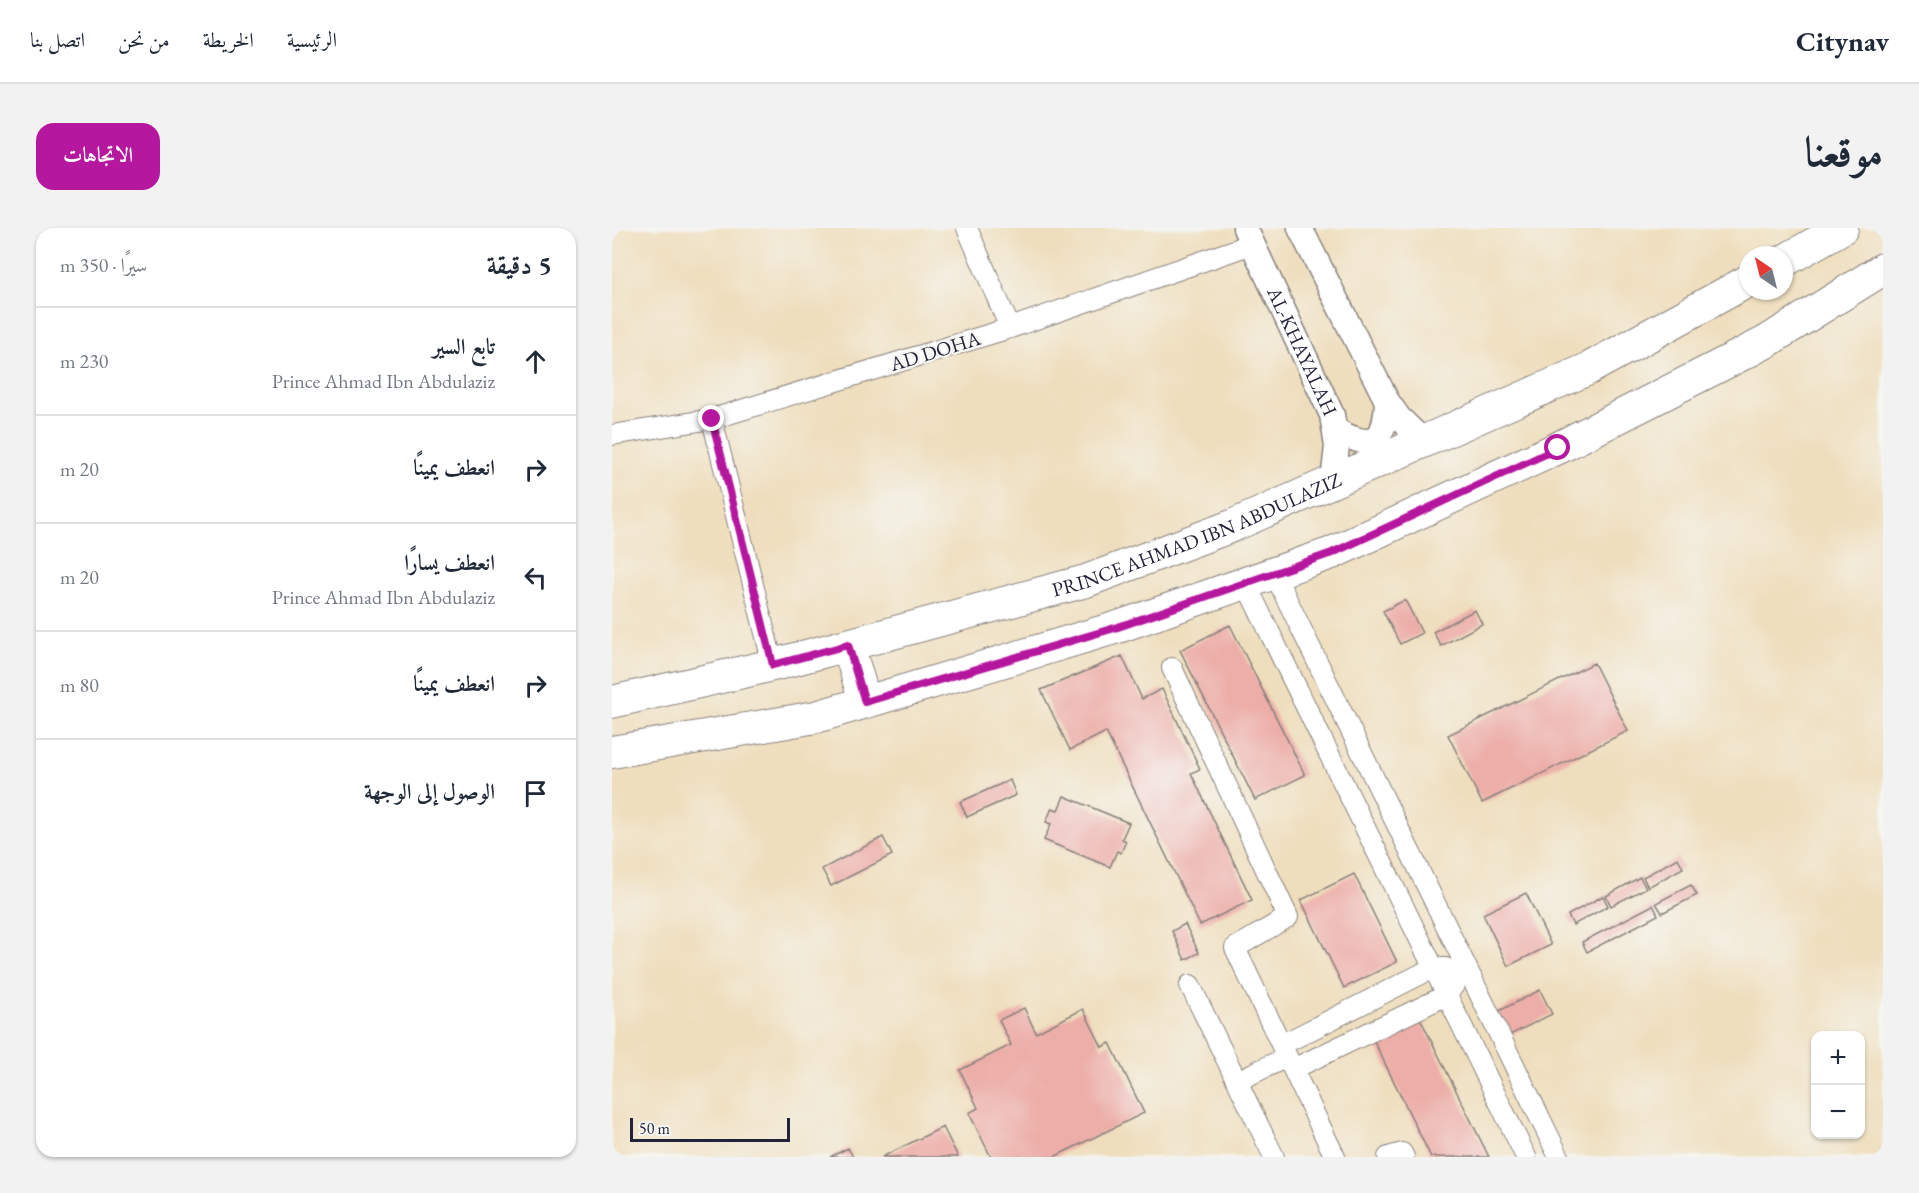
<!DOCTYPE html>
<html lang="ar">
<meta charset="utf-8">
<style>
body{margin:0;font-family:"EB Garamond",Amiri,serif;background:#f2f2f3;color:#1f2937;direction:rtl}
.controls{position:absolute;right:18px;bottom:18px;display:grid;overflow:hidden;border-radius:12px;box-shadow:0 2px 4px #0004}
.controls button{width:54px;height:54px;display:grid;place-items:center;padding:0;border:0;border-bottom:2px solid #e0e1e3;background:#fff;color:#1f2937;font:30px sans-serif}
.compass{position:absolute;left:1127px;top:18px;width:54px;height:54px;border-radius:50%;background:#fff;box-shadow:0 2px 4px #0004;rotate:325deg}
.scale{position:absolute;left:18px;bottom:15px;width:160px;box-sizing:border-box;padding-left:6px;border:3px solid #22223b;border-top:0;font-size:16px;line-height:21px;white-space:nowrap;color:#22223b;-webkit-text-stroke:4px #f6f6f2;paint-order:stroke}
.stop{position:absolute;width:18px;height:18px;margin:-14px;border:4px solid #b5179e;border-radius:50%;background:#fff}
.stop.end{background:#b5179e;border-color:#fff;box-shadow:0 2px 6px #0008}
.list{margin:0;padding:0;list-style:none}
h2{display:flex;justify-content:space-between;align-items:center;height:78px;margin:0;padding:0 24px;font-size:26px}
h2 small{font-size:20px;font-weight:400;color:#747a83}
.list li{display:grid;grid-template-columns:39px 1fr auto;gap:18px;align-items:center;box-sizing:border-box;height:108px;padding:0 24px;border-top:2px solid #e0e1e3}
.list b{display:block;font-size:22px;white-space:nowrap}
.list p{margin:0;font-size:20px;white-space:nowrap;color:#747a83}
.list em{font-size:20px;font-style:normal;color:#747a83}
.icon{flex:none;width:33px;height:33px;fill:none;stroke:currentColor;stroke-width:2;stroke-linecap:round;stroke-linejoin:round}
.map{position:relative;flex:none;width:1271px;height:929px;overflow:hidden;direction:ltr;border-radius:18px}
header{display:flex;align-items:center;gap:36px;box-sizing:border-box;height:84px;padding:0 30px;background:#fff;border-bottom:2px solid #e0e1e3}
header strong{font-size:28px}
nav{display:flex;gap:33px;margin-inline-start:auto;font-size:21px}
.intro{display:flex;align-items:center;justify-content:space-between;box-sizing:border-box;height:144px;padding:0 36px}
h1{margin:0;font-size:42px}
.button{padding:15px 27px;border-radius:18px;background:#b5179e;color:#fff;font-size:21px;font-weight:700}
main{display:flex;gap:36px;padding:0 36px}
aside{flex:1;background:#fff;border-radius:18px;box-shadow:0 2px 4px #0004}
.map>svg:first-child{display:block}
</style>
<header>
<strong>Citynav</strong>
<nav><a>الرئيسية</a><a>الخريطة</a><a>من نحن</a><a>اتصل بنا</a></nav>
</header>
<div class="intro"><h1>موقعنا</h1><a class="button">الاتجاهات</a></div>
<main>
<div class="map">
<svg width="1271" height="929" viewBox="0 0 1271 929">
<rect width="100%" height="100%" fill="#f6f6f2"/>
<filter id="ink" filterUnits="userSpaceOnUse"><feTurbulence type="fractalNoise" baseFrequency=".0167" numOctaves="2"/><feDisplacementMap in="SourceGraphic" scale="12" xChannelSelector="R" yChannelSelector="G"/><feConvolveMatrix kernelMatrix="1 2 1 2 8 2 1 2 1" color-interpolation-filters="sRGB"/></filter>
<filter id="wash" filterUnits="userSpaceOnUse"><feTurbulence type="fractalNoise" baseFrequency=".008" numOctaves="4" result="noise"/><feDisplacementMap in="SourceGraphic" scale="24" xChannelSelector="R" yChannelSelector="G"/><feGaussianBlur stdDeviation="1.35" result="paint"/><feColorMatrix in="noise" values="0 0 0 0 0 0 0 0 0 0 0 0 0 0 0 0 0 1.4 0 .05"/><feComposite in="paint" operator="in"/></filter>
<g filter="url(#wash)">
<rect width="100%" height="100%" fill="#efdebd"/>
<g id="blocks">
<path fill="#edada8" d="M793,372L810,405L788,416L771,383Z
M863,382L870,396L829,418L821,404Z
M618,397L693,547L643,572L568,422Z
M510,428L530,471L550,461L588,541L579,545L640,672L588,697L494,504L458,522L429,462Z
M982,435L1016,503L870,575L836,507Z
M398,552L404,567L355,589L348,574Z
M452,568L517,595L510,611L514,613L509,625L505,623L498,639L432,612L439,596L434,594L440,580L446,582Z
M271,609L280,627L219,658L210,641Z
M1066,630L1071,640L1036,659L1031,649Z
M742,646L785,734L732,760L689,672Z
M1028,649L1034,660L999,678L994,668Z
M1079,657L1085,667L1050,685L1044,675Z
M914,665L939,717L896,738L871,686Z
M991,668L996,678L961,697L956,687Z
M1041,677L1046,687L975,724L970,714Z
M573,696L587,725L573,732L560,703Z
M928,762L940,786L896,808L885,784Z
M412,780L424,805L471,781L490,819L498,815L532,885L442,929H379L357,885L366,880L348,842L399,817L387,792Z
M805,784L877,929H819L759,807Z
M331,899L346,929H270Z
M236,920L241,929H218Z"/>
</g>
</g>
<g filter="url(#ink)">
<use href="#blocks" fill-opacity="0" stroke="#88807c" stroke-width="1.5"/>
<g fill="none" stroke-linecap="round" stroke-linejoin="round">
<g stroke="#88807c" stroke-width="22">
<path id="minor" d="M355,0L398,100
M100,191L161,437
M0,207L100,191L398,100L640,16
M662,345L947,929
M633,354L914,929
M560,440L676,689L623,720L723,929
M578,757L662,929
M669,817L821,740H834
M681,841L835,767L854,740
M625,853L675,829
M776,929L790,925L792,929"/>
</g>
<g stroke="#88807c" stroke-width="27">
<g id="tertiary">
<path id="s1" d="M633,0L720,187L725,218L721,254"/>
<path d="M688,0L775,173L787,190L812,214"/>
<path d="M725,203C762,223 773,213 775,173"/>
</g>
</g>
<g stroke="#88807c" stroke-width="34">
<g id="primary">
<path d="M1172,33L1230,0"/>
<path d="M236,417L253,474"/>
<path id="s2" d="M0,474L161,437L474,353L620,298L976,141L1136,53"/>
<path d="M0,524L204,489L506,399L720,325L946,220L1154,114L1271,41"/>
</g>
</g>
<use href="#minor" stroke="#fff" stroke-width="20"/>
<use href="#tertiary" stroke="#fff" stroke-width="24"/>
<use href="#primary" stroke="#fff" stroke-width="32"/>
</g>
</g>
<g fill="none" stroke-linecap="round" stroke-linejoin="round" filter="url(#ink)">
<path stroke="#b5179e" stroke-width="8" d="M100,191L161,437L236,417L253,474L506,399L720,325L946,220"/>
</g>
<g text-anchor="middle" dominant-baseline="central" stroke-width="4.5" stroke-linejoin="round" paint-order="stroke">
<g font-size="20" fill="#22223b" stroke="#f6f6f2">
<text transform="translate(323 123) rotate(-17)">AD DOHA</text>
<text stroke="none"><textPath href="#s1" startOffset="136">AL-KHAYALAH</textPath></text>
<text stroke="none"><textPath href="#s2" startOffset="609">PRINCE AHMAD IBN ABDULAZIZ</textPath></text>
</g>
</g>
</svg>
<div class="controls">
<button>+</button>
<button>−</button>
</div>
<svg class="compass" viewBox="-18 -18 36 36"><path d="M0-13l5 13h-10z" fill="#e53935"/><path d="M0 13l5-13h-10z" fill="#747a83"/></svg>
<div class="scale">50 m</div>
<div class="stop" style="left:946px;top:220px"></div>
<div class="stop end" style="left:100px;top:191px"></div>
</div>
<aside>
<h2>5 دقيقة<small>سيرًا · 350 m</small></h2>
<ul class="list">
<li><svg class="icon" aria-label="ahead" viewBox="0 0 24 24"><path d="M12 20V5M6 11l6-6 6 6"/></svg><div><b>تابع السير</b><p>Prince Ahmad Ibn Abdulaziz</p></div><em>230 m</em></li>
<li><svg class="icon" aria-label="right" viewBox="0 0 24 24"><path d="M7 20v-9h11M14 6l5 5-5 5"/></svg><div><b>انعطف يمينًا</b></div><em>20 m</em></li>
<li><svg class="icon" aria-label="left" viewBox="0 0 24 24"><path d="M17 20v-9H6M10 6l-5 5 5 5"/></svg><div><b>انعطف يسارًا</b><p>Prince Ahmad Ibn Abdulaziz</p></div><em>20 m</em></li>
<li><svg class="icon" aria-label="right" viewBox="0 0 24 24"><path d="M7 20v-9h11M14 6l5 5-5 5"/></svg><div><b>انعطف يمينًا</b></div><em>80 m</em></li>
<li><svg class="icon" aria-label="arrive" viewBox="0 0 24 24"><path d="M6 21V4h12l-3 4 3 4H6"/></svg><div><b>الوصول إلى الوجهة</b></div></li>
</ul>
</aside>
</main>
